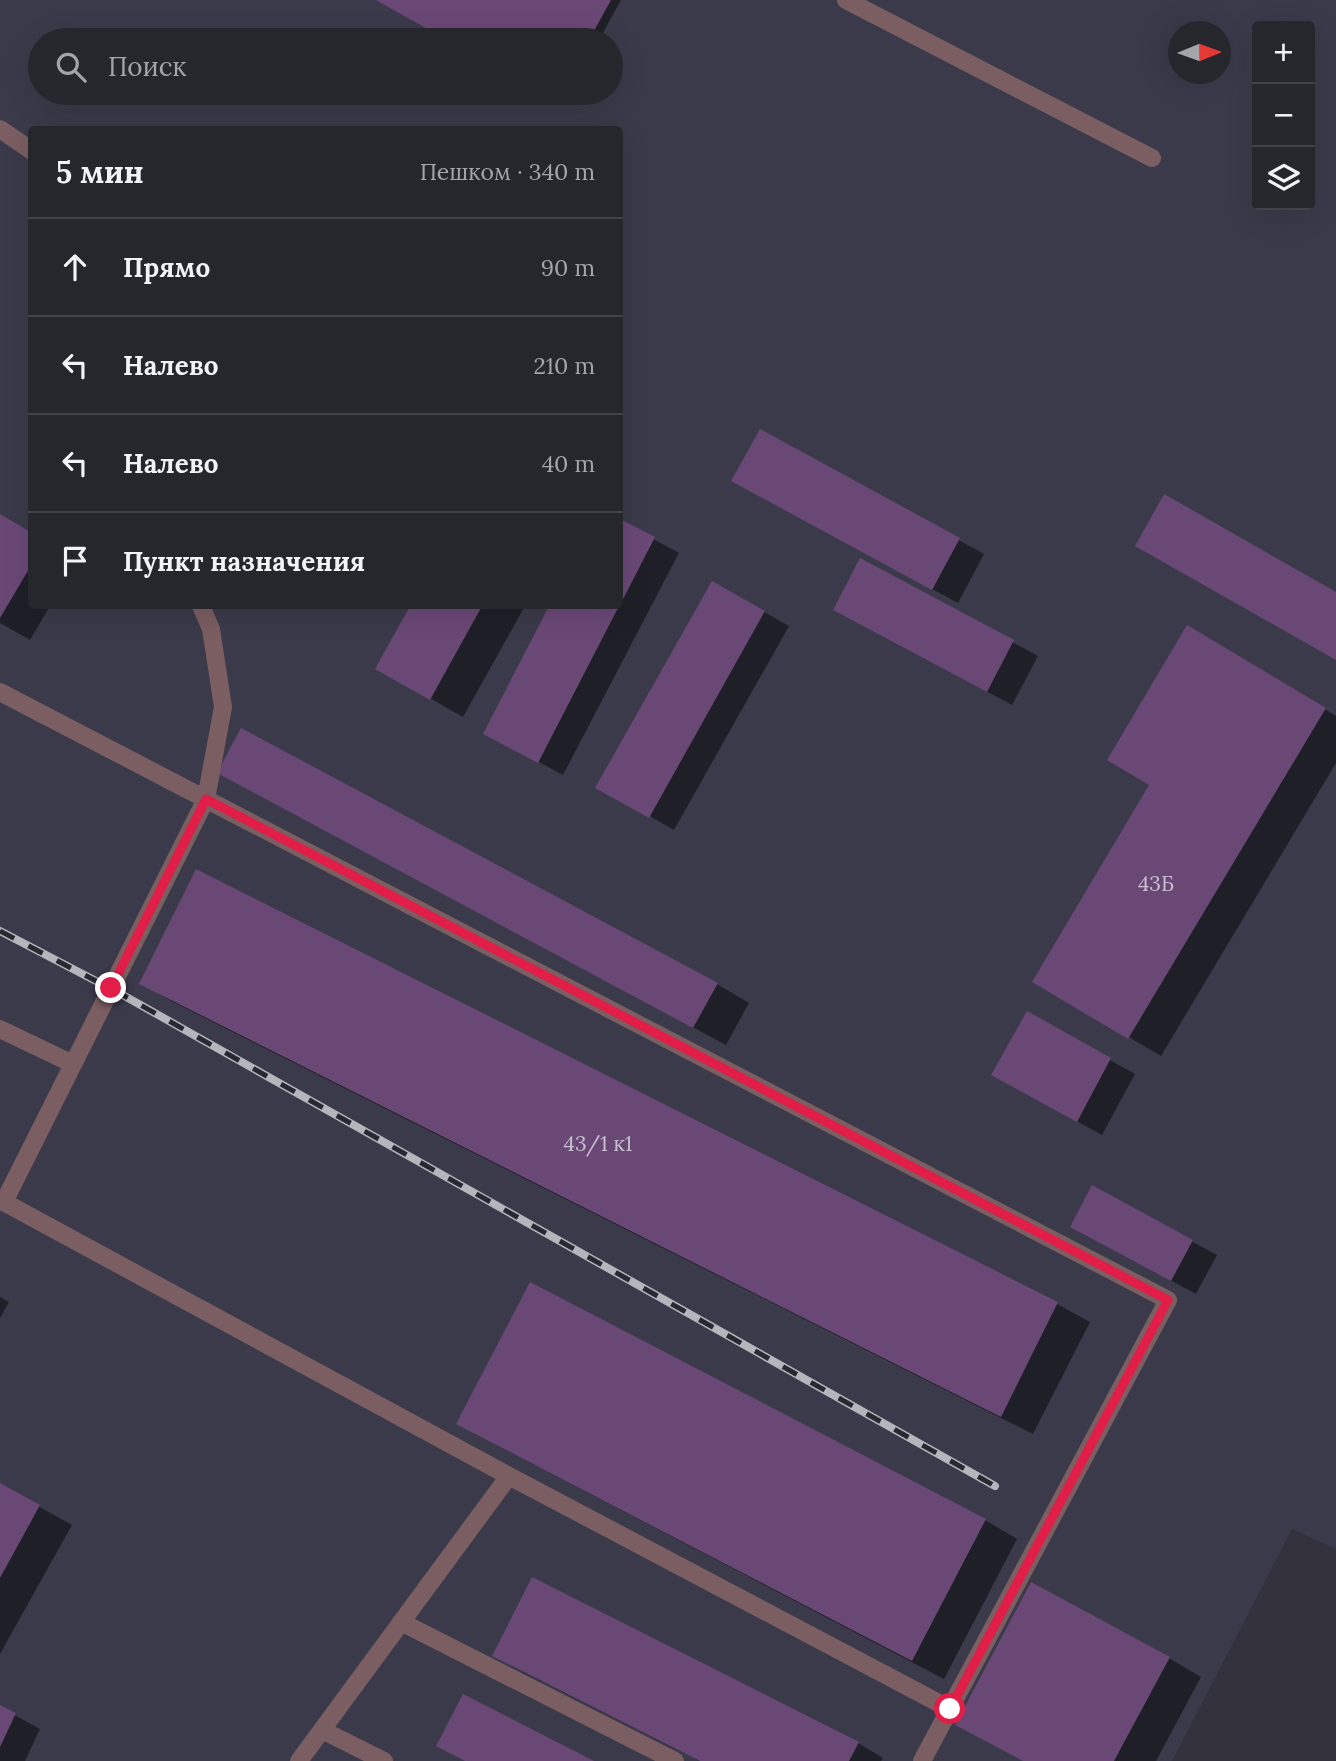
<!DOCTYPE html>
<html lang="ru">
<meta charset="utf-8">
<style>
body{margin:0;font-family:Lora,serif;background:#2e2e35;color:#f1f3f6}
.controls{position:absolute;right:21px;top:21px;display:grid;overflow:hidden;border-radius:7px;box-shadow:0 7px 28px #0002}
.controls button{width:63px;height:63px;display:grid;place-items:center;padding:0;border:0;border-bottom:2px solid #424349;background:#26262d;color:#f1f3f6;font:35px sans-serif}
.compass{position:absolute;left:1168px;top:21px;width:63px;height:63px;border-radius:50%;background:#26262d;box-shadow:0 7px 28px #0002;rotate:89deg}
.stop{position:absolute;width:21px;height:21px;margin:-16px;border:5px solid #e11d48;border-radius:50%;background:#fff}
.stop.end{background:#e11d48;border-color:#fff;box-shadow:0 2px 7px #0008}
.list{margin:0;padding:0;list-style:none}
h2{display:flex;justify-content:space-between;align-items:center;height:91px;margin:0;padding:0 28px;font-size:30px}
h2 small{font-size:23px;font-weight:400;color:#a4a5aa}
.list li{display:grid;grid-template-columns:46px 1fr auto;gap:21px;align-items:center;box-sizing:border-box;height:98px;padding:0 28px;border-top:2px solid #424349}
.list b{display:block;font-size:26px;white-space:nowrap}
.list em{font-size:23px;font-style:normal;color:#a4a5aa}
.icon{flex:none;width:38px;height:38px;fill:none;stroke:currentColor;stroke-width:2;stroke-linecap:round;stroke-linejoin:round}
.map{position:relative;flex:none;width:1336px;height:1761px;overflow:hidden}
.search{position:absolute;background:#26262d;box-shadow:0 7px 28px #0002;left:28px;top:28px;width:595px;height:77px;display:flex;align-items:center;gap:18px;box-sizing:border-box;padding:0 24px;border-radius:38px;color:#a4a5aa;font-size:26px}
.panel{position:absolute;background:#26262d;box-shadow:0 7px 28px #0002;left:28px;top:126px;width:595px;height:483px;border-radius:7px}
.map>svg:first-child{display:block}
</style>
<div class="map">
<svg width="1336" height="1761" viewBox="0 0 1336 1761">
<rect width="100%" height="100%" fill="#33323c"/>
<path fill="#3b3a4a" fill-rule="evenodd" d="M0,0H1336V1549L1292,1529L1172,1761H0ZM1257,26H1310V205H1257ZM1178,32H1220V74H1178ZM40,40H611V93H40ZM32,130H620V606H32Z"/>
<path fill="#0007" d="M379,0H621L599,40H451Z
M544,93H569L563,103Z
M761,431L984,554L958,603L758,495Z
M0,516L32,535V606H50L30,640L0,623Z
M620,521L679,553L563,775L485,733L551,606H620Z
M861,560L1038,656L1012,705L860,624Z
M713,583L789,626L674,830L598,787Z
M412,606H525L463,717L377,668Z
M1220,646L1336,716V763L1161,1056L1034,981L1151,784Z
M252,791L717,984L749,1003L726,1045Z
M196,872L1057,1304L1090,1322L1033,1434L173,1002L141,983Z
M1027,1014L1135,1074L1102,1135L1018,1089Z
M1093,1188L1217,1255L1196,1294L1097,1241Z
M0,1297L9,1302L0,1318Z
M491,1442L985,1520L1017,1539L944,1679Z
M0,1485L72,1525L0,1654Z
M495,1656L858,1743L883,1758L881,1761H700L519,1670Z
M1169,1658L1201,1677L1156,1761H1024Z
M0,1707L40,1729L25,1761H0Z"/>
<path fill="#6a4876" d="M376,0H611L589,40H447Z
M760,429L960,538L932,590L731,481Z
M1164,494L1336,592V660L1135,546Z
M0,514L32,533V564L0,618Z
M620,519L655,537L620,605Z
M860,558L1014,640L987,692L833,610Z
M712,581L765,611L649,818L595,788Z
M410,606H482L430,700L375,669Z
M549,606H619L538,763L483,734Z
M1187,625L1326,708L1128,1039L1032,982L1149,785L1107,760Z
M241,728L718,983L693,1028L217,773Z
M196,869L1058,1302L1001,1417L139,984Z
M1027,1011L1111,1058L1077,1122L991,1075Z
M1092,1185L1193,1240L1171,1281L1070,1227Z
M530,1282L986,1519L912,1661L456,1424Z
M0,1483L40,1505L0,1578Z
M532,1577L859,1742L849,1761H700L492,1656Z
M1031,1582L1170,1657L1114,1761H1023L955,1725Z
M463,1694L594,1761H465L436,1746Z
M0,1705L16,1713L0,1747Z"/>
<g fill="none" stroke-linecap="round" stroke-linejoin="round">
<path stroke="#7a5e61" stroke-width="18" d="M846,0L1152,158
M0,129L32,151
M0,692L1168,1300L922,1761
M0,1029L73,1064
M0,1200L509,1476L299,1761
M4,1202L206,799L223,707L211,629L201,606
M509,1476L950,1709
M401,1622L675,1761
M322,1730L384,1761"/>
<g stroke="#b5b5bc" stroke-width="8">
<path id="rail" d="M0,931L121,994L995,1486"/>
</g>
<use href="#rail" stroke="#292832" stroke-width="5" stroke-dasharray="16" stroke-linecap="butt"/>
</g>
<g fill="none" stroke-linecap="round" stroke-linejoin="round">
<path stroke="#e11d48" stroke-width="9" d="M111,988L206,799L1168,1300L950,1709"/>
</g>
<g text-anchor="middle" dominant-baseline="central" stroke-width="6" stroke-linejoin="round" paint-order="stroke">
<g font-size="21" fill="#c8bfcf">
<text x="1156" y="883">43Б</text>
<text x="598" y="1143">43/1 к1</text>
</g>
</g>
</svg>
<div class="controls">
<button>+</button>
<button>−</button>
<button><svg class="icon" aria-label="layers" viewBox="0 0 24 24"><path d="M12 4l9 5-9 5-9-5zM3 14l9 5 9-5"/></svg></button>
</div>
<svg class="compass" viewBox="-18 -18 36 36"><path d="M0-13l5 13h-10z" fill="#e53935"/><path d="M0 13l5-13h-10z" fill="#a4a5aa"/></svg>
<div class="stop" style="left:950px;top:1709px"></div>
<div class="stop end" style="left:111px;top:988px"></div>
<div class="search"><svg class="icon" aria-label="search" viewBox="0 0 24 24"><circle cx="10" cy="10" r="6"/><path d="M15 15l6 6"/></svg>Поиск</div>
<section class="panel">
<h2>5 мин<small>Пешком · 340 m</small></h2>
<ul class="list">
<li><svg class="icon" aria-label="ahead" viewBox="0 0 24 24"><path d="M12 20V5M6 11l6-6 6 6"/></svg><div><b>Прямо</b></div><em>90 m</em></li>
<li><svg class="icon" aria-label="left" viewBox="0 0 24 24"><path d="M17 20v-9H6M10 6l-5 5 5 5"/></svg><div><b>Налево</b></div><em>210 m</em></li>
<li><svg class="icon" aria-label="left" viewBox="0 0 24 24"><path d="M17 20v-9H6M10 6l-5 5 5 5"/></svg><div><b>Налево</b></div><em>40 m</em></li>
<li><svg class="icon" aria-label="arrive" viewBox="0 0 24 24"><path d="M6 21V4h12l-3 4 3 4H6"/></svg><div><b>Пункт назначения</b></div></li>
</ul>
</section>
</div>
